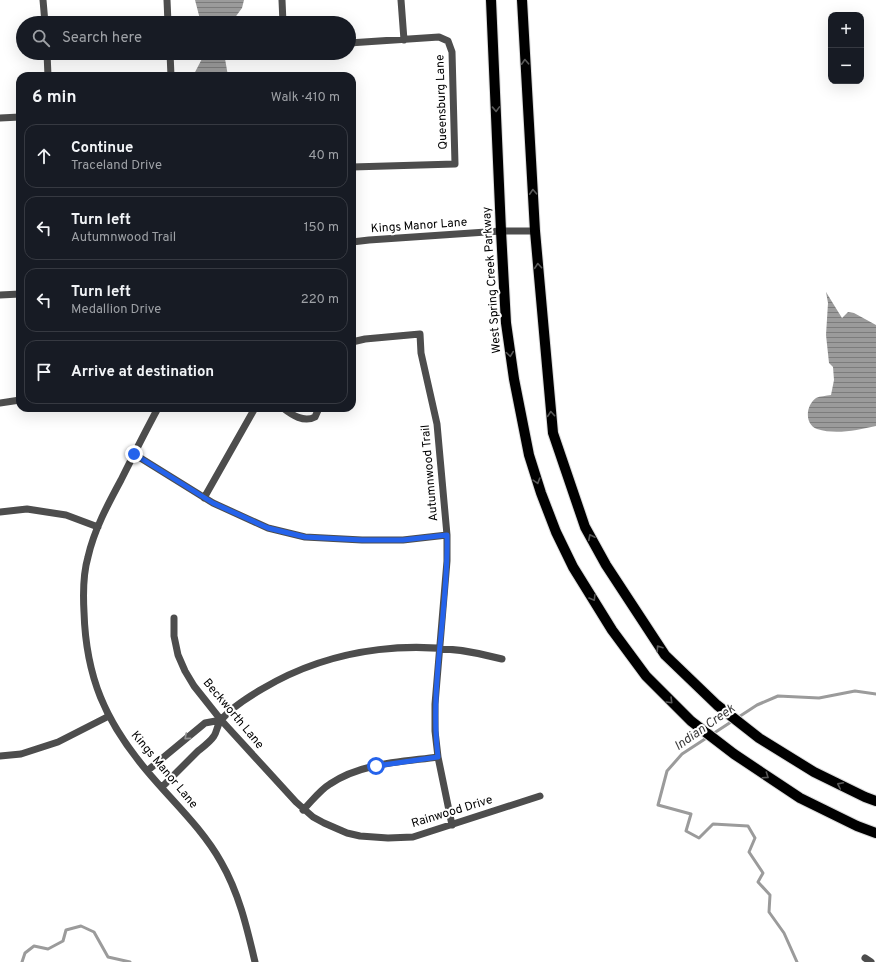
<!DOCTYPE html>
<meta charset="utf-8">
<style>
body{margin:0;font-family:Overpass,sans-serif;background:#242831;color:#f1f3f6}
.controls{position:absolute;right:12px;top:12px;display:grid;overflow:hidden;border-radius:8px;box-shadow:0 4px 16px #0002}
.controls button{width:36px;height:36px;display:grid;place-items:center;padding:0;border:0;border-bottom:1px solid #363941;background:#171b24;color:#f1f3f6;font:20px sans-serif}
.stop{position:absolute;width:12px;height:12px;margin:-9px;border:3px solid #2563eb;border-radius:50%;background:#fff}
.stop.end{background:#2563eb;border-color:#fff;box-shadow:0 1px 4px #0008}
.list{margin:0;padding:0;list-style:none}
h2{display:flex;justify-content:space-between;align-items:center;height:52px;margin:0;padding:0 16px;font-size:17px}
h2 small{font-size:13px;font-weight:400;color:#9ea1a6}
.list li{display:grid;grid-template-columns:26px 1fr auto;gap:12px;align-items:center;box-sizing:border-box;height:64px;margin:0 8px 8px;padding:0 8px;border:1px solid #363941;border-radius:12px}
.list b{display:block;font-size:15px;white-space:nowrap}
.list p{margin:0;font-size:13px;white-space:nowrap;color:#9ea1a6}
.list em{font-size:13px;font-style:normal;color:#9ea1a6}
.icon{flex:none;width:22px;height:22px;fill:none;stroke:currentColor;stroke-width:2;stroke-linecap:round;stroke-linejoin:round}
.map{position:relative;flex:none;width:876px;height:962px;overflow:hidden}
.search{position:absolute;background:#171b24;box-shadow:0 4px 16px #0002;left:16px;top:16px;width:340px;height:44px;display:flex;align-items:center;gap:10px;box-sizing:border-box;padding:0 14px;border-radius:22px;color:#9ea1a6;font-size:15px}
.panel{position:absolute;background:#171b24;box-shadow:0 4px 16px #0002;left:16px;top:72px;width:340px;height:340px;border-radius:12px}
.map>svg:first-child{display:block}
</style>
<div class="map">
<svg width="876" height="962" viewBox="0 0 876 962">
<defs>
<pattern id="water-rules" width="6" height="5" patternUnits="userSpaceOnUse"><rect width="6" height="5" fill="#9b9b9b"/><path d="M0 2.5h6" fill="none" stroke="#7c7c7c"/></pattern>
</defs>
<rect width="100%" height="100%" fill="#fff"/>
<path fill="url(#water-rules)" d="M195,0H244L242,8L231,23H201Z
M205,53H224L228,76H193Z
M826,292L842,318L848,312L854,313L876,325V426C857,430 836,435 817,429C804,424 806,405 816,398C820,396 826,396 831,395L834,380L833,367L829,363L826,335L828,303Z"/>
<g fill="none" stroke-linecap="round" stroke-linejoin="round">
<path stroke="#9b9b9b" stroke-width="3" d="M22,962L25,953L34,946L48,949L63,941L66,930L81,926L94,932L108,957L130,962
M797,962L784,933L769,912L770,895L758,882L763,873L749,852L755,838L748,826L713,824L699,838L686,831L691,814L658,805L667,771L682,754L757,705L778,696L819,698L855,691L876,694"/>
<g stroke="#dbdbdb" stroke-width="12">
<path id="major" d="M491,0L501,231L506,323L514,379L529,455L541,493L556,532L573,567L612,630L646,676L691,721L734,754L800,798L857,826L876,833
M522,0L535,231L553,433L585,527L606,565L665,655L717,705L759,738L814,772L865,797L876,801"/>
</g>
<path stroke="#4d4d4d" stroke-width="7" d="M43,0L45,23
M167,0L168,23
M282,0L283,23
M401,0L404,40
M349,43L439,37L448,41L452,52L455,164L352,167
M47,53L48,76
M170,53L171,76
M0,118L20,117
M352,242L369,240L501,231H535
M0,295L20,294
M352,342L365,339L420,334L421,353L437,424L447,535V561L435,704V731L438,757L452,825
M0,403L20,400
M158,408C145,432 133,456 121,480C108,504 94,530 88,557C83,574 83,594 84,612C86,677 105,721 147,771C172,801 202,828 221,862C239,893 247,928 255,962
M283,408C292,415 304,423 315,417L319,408
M134,454L213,503L268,528L305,537L362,540H403L447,535
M204,498L255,408
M0,512L27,509L66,515L98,527
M174,618V636L178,655L185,671L194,686L221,720L296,802L313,817L324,823L347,833L360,836L388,838L413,837L540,796
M0,756L21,754L58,742L109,716
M147,771L205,723L221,720
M162,787C174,775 186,763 198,751C203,747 210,742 214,736C217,732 217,725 221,720C230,709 250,696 262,689C334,646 421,637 502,659
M303,810C312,801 320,790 330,784C361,763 401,762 438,757
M865,958L871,962"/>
<use href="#major" stroke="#000" stroke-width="10"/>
</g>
<defs><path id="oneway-chevron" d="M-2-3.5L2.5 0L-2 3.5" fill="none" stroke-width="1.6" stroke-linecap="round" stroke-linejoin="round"/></defs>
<g stroke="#595959">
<use href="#oneway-chevron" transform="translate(525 62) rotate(-93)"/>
<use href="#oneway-chevron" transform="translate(496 109) rotate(88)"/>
<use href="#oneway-chevron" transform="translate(533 192) rotate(-93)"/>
<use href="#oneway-chevron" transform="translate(538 266) rotate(-95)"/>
<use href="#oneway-chevron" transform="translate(510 354) rotate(82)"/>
<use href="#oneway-chevron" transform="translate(551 414) rotate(-95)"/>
<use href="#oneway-chevron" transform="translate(537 481) rotate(73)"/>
<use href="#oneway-chevron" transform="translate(591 537) rotate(-117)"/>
<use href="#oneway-chevron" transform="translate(593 598) rotate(59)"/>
<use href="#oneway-chevron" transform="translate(659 648) rotate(-124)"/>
<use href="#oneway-chevron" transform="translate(670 701) rotate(45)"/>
<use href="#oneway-chevron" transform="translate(766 776) rotate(34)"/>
<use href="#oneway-chevron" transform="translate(840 785) rotate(-154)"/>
</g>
<use stroke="#949494" href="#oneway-chevron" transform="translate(187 737) rotate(140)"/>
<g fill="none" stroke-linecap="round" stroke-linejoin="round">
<path stroke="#2563eb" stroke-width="5" d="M134,454L213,503L268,528L305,537L362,540H403L447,535C449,609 429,683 438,757L376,766"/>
</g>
<g text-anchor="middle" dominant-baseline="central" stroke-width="4" stroke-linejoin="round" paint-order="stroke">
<g font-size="12" fill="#000" stroke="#fff">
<text transform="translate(442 102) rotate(-92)">Queensburg Lane</text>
<text transform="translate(419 226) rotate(-4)">Kings Manor Lane</text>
<text transform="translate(492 280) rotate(-94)">West Spring Creek Parkway</text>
<text transform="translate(430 473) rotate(-95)">Autumnwood Trail</text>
<text transform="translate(233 714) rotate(50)">Beckworth Lane</text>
<text transform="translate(164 770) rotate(50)">Kings Manor Lane</text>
<text transform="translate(452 812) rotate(-17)">Rainwood Drive</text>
</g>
<g font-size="13" font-style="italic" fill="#3c3c3c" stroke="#fff">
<text transform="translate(705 728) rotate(-35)">Indian Creek</text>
</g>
</g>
</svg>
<div class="controls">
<button>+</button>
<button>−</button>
</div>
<div class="stop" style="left:376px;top:766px"></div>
<div class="stop end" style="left:134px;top:454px"></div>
<div class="search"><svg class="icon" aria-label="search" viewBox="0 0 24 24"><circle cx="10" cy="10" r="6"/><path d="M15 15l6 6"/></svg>Search here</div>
<section class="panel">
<h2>6 min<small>Walk · 410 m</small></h2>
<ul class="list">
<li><svg class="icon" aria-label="ahead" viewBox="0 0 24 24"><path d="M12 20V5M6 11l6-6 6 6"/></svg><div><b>Continue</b><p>Traceland Drive</p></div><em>40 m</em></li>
<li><svg class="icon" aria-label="left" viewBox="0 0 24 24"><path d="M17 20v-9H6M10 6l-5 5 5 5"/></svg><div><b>Turn left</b><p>Autumnwood Trail</p></div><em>150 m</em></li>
<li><svg class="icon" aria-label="left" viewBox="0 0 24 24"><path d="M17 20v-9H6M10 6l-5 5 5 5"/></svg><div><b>Turn left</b><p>Medallion Drive</p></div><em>220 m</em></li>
<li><svg class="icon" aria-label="arrive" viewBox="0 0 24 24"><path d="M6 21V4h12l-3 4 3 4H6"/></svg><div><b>Arrive at destination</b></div></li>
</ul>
</section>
</div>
